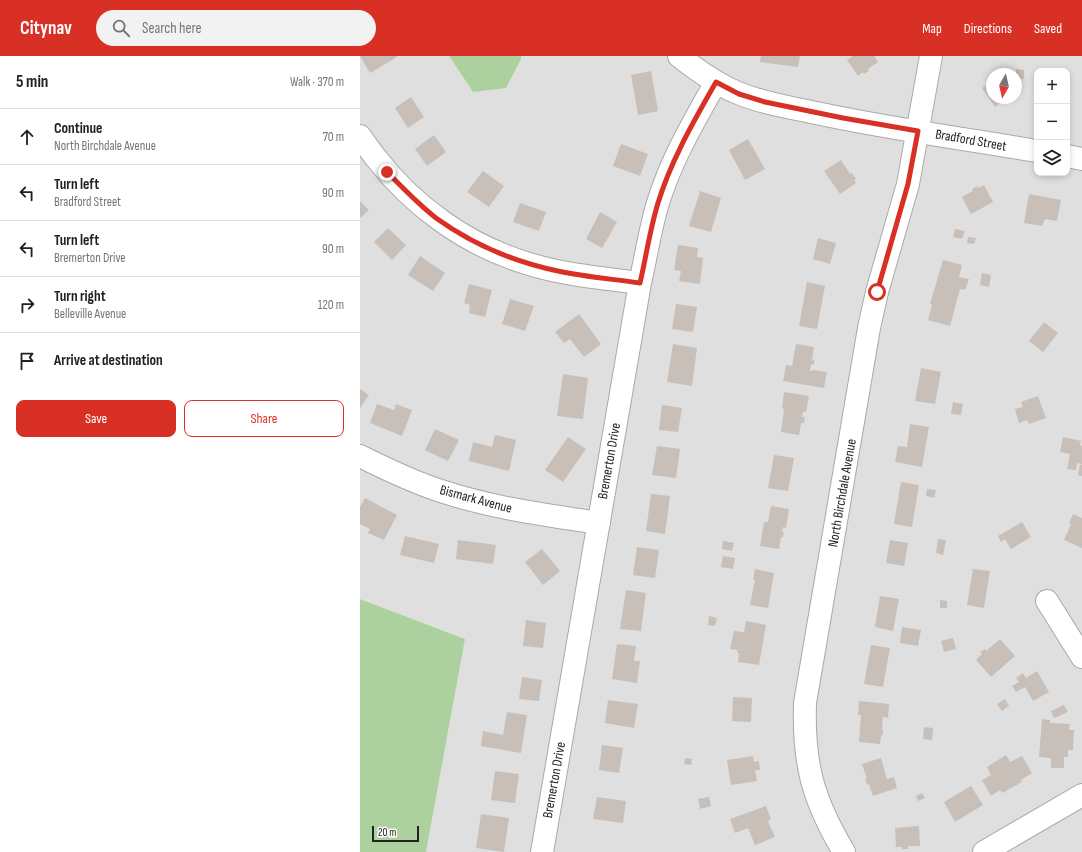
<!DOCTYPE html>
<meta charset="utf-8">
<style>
body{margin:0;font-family:"Sofia Sans Condensed",sans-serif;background:#f2f2f2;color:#202124}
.controls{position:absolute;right:12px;top:12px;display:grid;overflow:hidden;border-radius:8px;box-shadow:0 2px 6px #0003}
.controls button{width:36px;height:36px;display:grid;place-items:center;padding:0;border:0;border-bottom:1px solid #e0e0e0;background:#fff;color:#202124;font:20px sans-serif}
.compass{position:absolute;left:626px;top:12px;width:36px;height:36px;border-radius:50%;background:#fff;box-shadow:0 2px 6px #0003;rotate:188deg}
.scale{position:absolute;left:12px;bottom:10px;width:47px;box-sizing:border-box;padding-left:4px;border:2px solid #222;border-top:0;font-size:11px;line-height:14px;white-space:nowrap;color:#222;-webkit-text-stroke:3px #fff;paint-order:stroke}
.stop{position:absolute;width:12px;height:12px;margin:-9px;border:3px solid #d93025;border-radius:50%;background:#fff}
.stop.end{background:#d93025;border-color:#fff;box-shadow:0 1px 4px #0008}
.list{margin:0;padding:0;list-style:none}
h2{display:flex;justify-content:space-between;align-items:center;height:52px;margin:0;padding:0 16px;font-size:17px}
h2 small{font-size:13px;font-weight:400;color:#757577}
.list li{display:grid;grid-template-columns:26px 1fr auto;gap:12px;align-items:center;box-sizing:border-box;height:56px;padding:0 16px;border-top:1px solid #e0e0e0}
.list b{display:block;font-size:15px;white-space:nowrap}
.list p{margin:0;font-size:13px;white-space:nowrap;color:#757577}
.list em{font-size:13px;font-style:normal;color:#757577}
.actions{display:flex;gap:8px;padding:12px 16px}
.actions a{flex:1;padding:9px 0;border:1px solid #d93025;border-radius:8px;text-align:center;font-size:14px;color:#d93025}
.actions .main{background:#d93025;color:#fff}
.icon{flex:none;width:22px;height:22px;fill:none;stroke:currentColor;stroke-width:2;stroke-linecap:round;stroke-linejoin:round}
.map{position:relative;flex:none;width:722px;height:796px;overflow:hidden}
header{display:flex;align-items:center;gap:24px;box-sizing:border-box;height:56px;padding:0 20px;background:#d93025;color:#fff}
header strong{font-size:19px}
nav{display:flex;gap:22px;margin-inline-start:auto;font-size:14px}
.search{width:280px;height:36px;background:#f2f2f2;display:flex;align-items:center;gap:10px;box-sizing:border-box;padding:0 14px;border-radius:22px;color:#757577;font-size:15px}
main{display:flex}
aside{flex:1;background:#fff}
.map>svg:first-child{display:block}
</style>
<header>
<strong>Citynav</strong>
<div class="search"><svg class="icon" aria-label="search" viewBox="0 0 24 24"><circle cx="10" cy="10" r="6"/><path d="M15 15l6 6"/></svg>Search here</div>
<nav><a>Map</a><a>Directions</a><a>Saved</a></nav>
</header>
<main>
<aside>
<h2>5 min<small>Walk · 370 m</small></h2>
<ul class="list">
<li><svg class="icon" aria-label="ahead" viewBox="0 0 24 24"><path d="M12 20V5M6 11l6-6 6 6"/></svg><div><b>Continue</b><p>North Birchdale Avenue</p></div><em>70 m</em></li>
<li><svg class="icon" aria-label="left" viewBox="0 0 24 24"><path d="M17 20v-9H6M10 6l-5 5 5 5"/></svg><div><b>Turn left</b><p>Bradford Street</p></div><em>90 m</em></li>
<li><svg class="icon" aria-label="left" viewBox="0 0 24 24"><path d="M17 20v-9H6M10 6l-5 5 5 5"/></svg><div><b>Turn left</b><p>Bremerton Drive</p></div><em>90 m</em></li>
<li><svg class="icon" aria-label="right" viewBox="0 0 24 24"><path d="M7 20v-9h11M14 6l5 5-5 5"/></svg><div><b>Turn right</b><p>Belleville Avenue</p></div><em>120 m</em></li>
<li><svg class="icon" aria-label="arrive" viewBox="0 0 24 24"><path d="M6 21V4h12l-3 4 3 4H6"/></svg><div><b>Arrive at destination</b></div></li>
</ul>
<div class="actions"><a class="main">Save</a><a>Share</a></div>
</aside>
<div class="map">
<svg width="722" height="796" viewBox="0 0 722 796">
<rect width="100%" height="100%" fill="#f2efe9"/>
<path fill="#e0dfdf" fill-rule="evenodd" d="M0,0H89L113,36L161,3V0H722V796H66L105,583L0,543ZM677,15H707V117H677ZM632,18H656V42H632Z"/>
<path fill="#add19e" d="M89,0H161V3L146,32L113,36Z
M0,543L105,583L66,796H0Z"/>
<path fill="#c7bfb8" d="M0,0H36L37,1L10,17Z
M401,0H440L438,11L400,6Z
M493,0H514L518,6L508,13L509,15L504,18L503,16L498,20L487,4Z
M656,13L664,14V23L656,22Z
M291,15L298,55L278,59L271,19Z
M632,25V42H648L635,51L622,32Z
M51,41L64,61L48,72L35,52Z
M74,79L86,96L67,110L55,93Z
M388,83L405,113L385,124L369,94Z
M261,88L288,98L280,120L253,110Z
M481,104L490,118L492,117L496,123L494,124L496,127L480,138L464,115Z
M123,115L144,130L129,151L107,136Z
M624,129L633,146L611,158L602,141L613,135L612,133L617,130L618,132Z
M340,135L361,142L351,176L329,170Z
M669,138L701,144L697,165L685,163L682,170L664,167Z
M0,145L9,154L0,162Z
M160,147L186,156L179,175L153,166Z
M240,156L257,166L242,192L226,183Z
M28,172L46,189L32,204L14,186Z
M595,173L605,175L602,183L593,181Z
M608,181L616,182L614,188L607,187Z
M458,182L476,187L470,208L453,203Z
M318,189L338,192L337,201L343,202L340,228L319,225L321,215L314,214Z
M60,200L85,217L73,235L48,219Z
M583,204L602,209L599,221L609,223L605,234L600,233L590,270L568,264L572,248H570Z
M622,217L631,219L629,231L620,229Z
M447,226L465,230L457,273L439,270Z
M109,228L132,234L125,261L109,257L110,249L104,247Z
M150,243L174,250L165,275L142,268Z
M316,248L337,251L333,276L312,273Z
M219,258L241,288L224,301L210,283L204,287L195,276Z
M684,266L698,277L683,296L669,285Z
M313,288L337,292L332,330L307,326Z
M436,288L454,291L452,303L454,304V309L451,308L450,315H452V314L467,316L464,332L423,325L426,309L432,310Z
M561,312L581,316L575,348L555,345Z
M203,318L228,322L223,363L197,360Z
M0,333L9,339L0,352Z
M424,336L449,340L446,356H443L442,361H445L444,367H441L439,379L421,376L424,353L422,352Z
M678,340L686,362L669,368L667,364L659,367L655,353L663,351L661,346Z
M593,346L603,348L601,359L591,358Z
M17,348L34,354L36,348L52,354L42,380L10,367Z
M302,349L322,352L318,376L299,374Z
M550,368L569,371L562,411L535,406L538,390L547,391Z
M75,373L99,384L88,405L65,394Z
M135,379L156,384L149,415L109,405L113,386L132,391Z
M208,381L226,393L203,426L185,414Z
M703,381L721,385L720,389L722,390V408L717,407L716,414L707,413L710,398L700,396Z
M297,390L320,393L316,422L292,419Z
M414,399L434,402L428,435L408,432Z
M720,408L722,409V420L718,419Z
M541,426L559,429L552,471L534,468Z
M567,433L576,434L574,442L566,440Z
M291,438L310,440L305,478L286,475Z
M5,442L37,459L24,484L8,477L10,473L0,468V451Z
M411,450L429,453L426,472L423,471L422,476H424L423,481H421L419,493L400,490L404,466H408Z
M713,458L722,462V492L704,484L711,468L709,467Z
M662,466L671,481L651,493L645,483L641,486L638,480Z
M45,480L79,488L74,507L40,499Z
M578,483L586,484L583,499L576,497Z
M98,484L136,489L133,508L96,503Z
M530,484L548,487L544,510L526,507Z
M363,485L374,487L372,495L362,493Z
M277,491L299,494L295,522L273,519Z
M182,493L200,515L183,529L165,506Z
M363,500L375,502L373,513L361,511Z
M395,513L414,517L408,552L390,549L395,524H393Z
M613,513L630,515L624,552L607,549Z
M266,534L286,537L281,575L260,573Z
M520,540L539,543L533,575L515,571Z
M580,544L587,545V552H580Z
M349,560L357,562L355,570L348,569Z
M166,564L186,567L183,592L163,590Z
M386,565L406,569L399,609L378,606L379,597H377L378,594L370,593L374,575L384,576Z
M542,571L561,574L558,590L540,587Z
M593,582L596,593L584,596L581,585Z
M640,583L655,600L631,621L616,604L622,598L620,596L625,593L626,595Z
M257,588L276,590L274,605H280L277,627L252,623Z
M511,589L530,592L523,631L504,628Z
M677,615L689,636L673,645L665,631L656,636L652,630L659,626L656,622L663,617L666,622Z
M162,621L182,624L179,645L159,643Z
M373,641L392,642L391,666L372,665Z
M645,643L649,650L642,655L637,648Z
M248,644L278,648L274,672L245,667Z
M499,645L529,648L528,662L523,661L522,674H523V679H521L520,688L499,686L501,659H498Z
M704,649L708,656L694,662L691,655Z
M147,656L167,659L161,697L121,690L123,675L143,679Z
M682,663L690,664V667L710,668L709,674H714L713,694H708V701H704V712H691V702L679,701Z
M564,671L573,672L572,684L563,683Z
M242,689L263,692L259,717L239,714Z
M646,699L650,706L662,700L672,717L661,724L662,726L642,737L640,734L631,740L622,724L631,719L627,711Z
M393,700L394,706L399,705L400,714H395L397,725L371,729L367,704Z
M325,702L332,703L331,709L324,708Z
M521,702L527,723L534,721L537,732L513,740L509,728L507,729L505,723H507L502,708Z
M135,715L159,718L155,747L131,744Z
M611,730L623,749L595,766L584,746Z
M562,737L565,742L558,745L556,740Z
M237,741L266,745L263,767L233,763Z
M349,741L351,750L340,753L338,743Z
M406,750L411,763L408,765L415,781L395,789L388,772L375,777L370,763Z
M121,758L149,762L144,796L116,792Z
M559,770L560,790H548V793H542V791H536L535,772Z"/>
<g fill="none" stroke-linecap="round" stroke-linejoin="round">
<g stroke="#a9a9a9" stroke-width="24">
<path id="minor" d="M319,0C338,15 356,28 378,37C404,48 434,52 461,58C532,73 605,83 677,95
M0,80C5,88 11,95 16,102C54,151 107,189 166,207C203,219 242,222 280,227
M707,100L722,103
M0,400C26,413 53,426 81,435C132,452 186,459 239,467
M687,545L722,601
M182,796L280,227C286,201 290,173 298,147C311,104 334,65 356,26
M484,796C453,744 443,708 445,647L509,272L517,236L548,128L571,0
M624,796L722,739"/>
</g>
<use href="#minor" stroke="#fff" stroke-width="22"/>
</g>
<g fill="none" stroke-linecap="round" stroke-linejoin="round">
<path stroke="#d93025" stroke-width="5" d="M27,116C43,132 58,148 76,162C112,188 155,206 198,215C225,221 253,223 280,227C286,201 290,173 298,147C311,104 334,65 356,26L379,38L405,46L483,62L558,75L548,128L517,236"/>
</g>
<g text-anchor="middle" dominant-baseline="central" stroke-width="3" stroke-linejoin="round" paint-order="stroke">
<g font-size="14" fill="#222" stroke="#fff">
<text transform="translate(611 84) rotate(10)">Bradford Street</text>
<text transform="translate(249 405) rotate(-80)">Bremerton Drive</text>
<text transform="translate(482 437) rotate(-80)">North Birchdale Avenue</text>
<text transform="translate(116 443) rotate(15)">Bismark Avenue</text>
<text transform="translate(194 724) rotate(-80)">Bremerton Drive</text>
</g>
</g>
</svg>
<div class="controls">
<button>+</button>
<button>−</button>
<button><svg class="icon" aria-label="layers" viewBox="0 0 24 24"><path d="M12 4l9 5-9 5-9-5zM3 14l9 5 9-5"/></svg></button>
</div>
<svg class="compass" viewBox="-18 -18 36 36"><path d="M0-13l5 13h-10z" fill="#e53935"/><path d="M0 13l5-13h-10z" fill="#757577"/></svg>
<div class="scale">20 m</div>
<div class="stop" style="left:517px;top:236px"></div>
<div class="stop end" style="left:27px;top:116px"></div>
</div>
</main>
